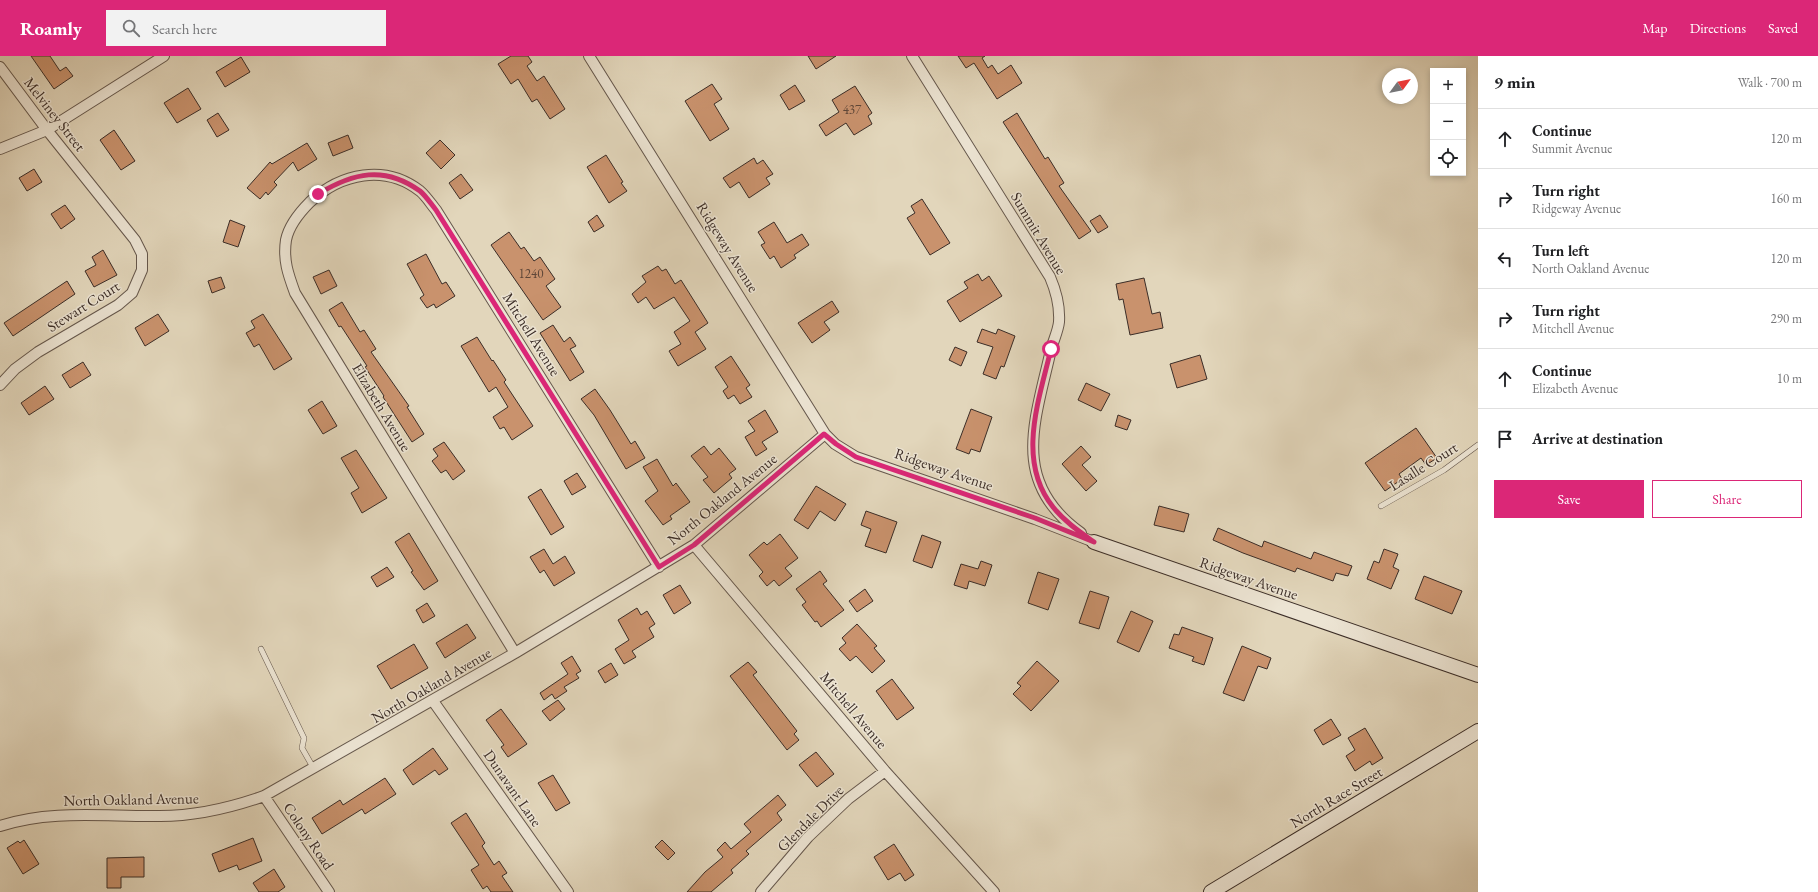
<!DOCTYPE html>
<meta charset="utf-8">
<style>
body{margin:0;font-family:"EB Garamond",serif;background:#f2f2f2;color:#202124}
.controls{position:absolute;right:12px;top:12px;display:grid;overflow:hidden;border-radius:0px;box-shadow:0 2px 6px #0003}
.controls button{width:36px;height:36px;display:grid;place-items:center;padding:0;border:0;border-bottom:1px solid #e0e0e0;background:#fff;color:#202124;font:20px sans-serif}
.compass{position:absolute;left:1382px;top:12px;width:36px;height:36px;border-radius:50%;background:#fff;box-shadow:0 2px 6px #0003;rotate:57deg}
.stop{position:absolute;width:12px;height:12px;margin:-9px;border:3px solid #db2777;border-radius:50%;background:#fff}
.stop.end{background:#db2777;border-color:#fff;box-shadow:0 1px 4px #0008}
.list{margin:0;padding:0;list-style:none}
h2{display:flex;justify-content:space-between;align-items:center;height:52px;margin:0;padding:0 16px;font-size:17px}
h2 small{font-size:13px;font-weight:400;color:#757577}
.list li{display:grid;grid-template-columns:26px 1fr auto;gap:12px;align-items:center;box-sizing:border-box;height:60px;padding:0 16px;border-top:1px solid #e0e0e0}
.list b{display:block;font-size:15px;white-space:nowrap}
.list p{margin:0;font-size:13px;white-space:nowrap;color:#757577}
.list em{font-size:13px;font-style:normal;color:#757577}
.actions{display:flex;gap:8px;padding:12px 16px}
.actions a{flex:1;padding:9px 0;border:1px solid #db2777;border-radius:0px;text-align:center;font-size:14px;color:#db2777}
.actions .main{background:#db2777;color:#fff}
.icon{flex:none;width:22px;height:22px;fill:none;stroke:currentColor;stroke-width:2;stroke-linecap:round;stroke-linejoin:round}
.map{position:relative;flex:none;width:1478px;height:836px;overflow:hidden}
header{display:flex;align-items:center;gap:24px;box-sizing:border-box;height:56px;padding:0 20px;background:#db2777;color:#fff}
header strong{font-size:19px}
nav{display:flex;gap:22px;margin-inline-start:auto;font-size:14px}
.search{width:280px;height:36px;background:#f2f2f2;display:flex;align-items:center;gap:10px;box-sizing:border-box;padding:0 14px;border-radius:0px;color:#757577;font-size:15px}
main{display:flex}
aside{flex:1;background:#fff}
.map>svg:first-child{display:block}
</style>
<header>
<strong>Roamly</strong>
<div class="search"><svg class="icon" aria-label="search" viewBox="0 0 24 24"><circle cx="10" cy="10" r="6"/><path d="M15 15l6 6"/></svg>Search here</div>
<nav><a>Map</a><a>Directions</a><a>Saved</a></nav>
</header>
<main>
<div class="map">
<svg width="1478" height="836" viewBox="0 0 1478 836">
<rect width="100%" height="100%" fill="#e2d6bb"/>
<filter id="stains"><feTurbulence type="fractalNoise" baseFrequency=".005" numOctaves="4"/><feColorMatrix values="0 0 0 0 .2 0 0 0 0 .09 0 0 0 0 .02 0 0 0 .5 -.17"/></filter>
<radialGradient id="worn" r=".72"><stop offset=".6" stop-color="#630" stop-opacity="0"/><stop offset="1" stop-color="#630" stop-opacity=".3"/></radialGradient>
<path fill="#c9926d" stroke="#3b2d27" d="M31,0H50L60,15L66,11L73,20L54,33Z
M511,0H528L532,6L527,10L537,25L544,20L565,53L550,63L537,43L532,46L518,23L511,28L498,8Z
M808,0H836L816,13Z
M958,0H985L982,2L988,12L992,9L998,18L1011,9L1022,27L997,43L974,7L966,12Z
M241,1L250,16L225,31L216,16Z
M712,28L722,43L714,48L729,73L710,85L685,45Z
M795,29L805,45L789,54L780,39Z
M855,30L872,57L868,60L872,68L854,79L846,67L826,80L819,69L839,56L832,44Z
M188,32L201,53L177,67L164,47Z
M218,57L229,74L217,81L207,64Z
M1017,57L1045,103L1048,101L1064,127L1059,130L1091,175L1079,183L1003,66Z
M114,74L135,105L121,114L100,84Z
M348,79L353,92L333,100L328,87Z
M440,84L455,99L441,113L426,97Z
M307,87L317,103L298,115L293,106L274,126L277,129L268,139L266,136L260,143L247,132L270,106L272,108Z
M606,99L623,126L621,127L627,135L609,147L587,111Z
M754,102L757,108L763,104L773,118L766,122L770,128L749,142L739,126L730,132L723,122Z
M34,113L42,126L27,135L19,122Z
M461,118L473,134L460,143L449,127Z
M922,143L950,187L930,199L907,162L915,157L911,150Z
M65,149L75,163L61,173L51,158Z
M597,159L604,170L594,176L588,166Z
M1100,159L1108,171L1098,177L1090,165Z
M230,164L245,170L238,191L223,186Z
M774,166L787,187L802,178L809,189L794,199L796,202L781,212L774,200L770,203L761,189L765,187L758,176Z
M509,176L521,193L524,191L534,205L540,201L555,223L546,230L561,251L543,264L491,189Z
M103,194L117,219L94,231L85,215L96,209L92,201Z
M426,198L442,228L446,226L455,240L436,252L434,248L427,252L420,242L424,239L407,208Z
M658,210L662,215L666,213L675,228L681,224L708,267L695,276L706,293L678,310L669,295L681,288L674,276L690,265L674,241L654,253L646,241L638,247L632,238L646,226L642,220Z
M329,214L337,230L321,238L313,221Z
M978,218L982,225L989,220L1002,240L960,266L947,245L968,232L964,226Z
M221,221L225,232L212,237L208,225Z
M1144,222L1152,258L1160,256L1163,272L1130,279L1123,243L1119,244L1116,228Z
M67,225L75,238L13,280L4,267Z
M832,245L839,256L824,266L830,274L812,287L798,267Z
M342,246L360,276L364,274L376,293L371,296L409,350L407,351L424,378L412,386L383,341L384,340L365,311L367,310L341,270L339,271L329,254Z
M158,258L169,275L145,290L135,272Z
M263,258L292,303L274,314L259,288L254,291L246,277L255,272L251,265Z
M553,269L564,286L570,281L576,290L570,293L584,316L570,325L540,277Z
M982,273L996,278L998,273L1015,280L1004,311L1001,310L996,323L983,318L993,291L977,286Z
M477,281L492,305L493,304L506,324L504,326L533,370L512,384L504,371L500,373L493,361L508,351L496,331L489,336L461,290Z
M955,291L967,296L961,310L949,304Z
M1200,299L1207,323L1177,332L1170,308Z
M731,300L750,329L746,332L752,341L740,348L734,339L728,343L723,335L728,331L715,311Z
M83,306L91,319L70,332L62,319Z
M1086,327L1110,338L1101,355L1078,344Z
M45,330L54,343L29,359L21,347Z
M595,333L610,354L631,388L635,385L645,402L626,413L594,359L581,343Z
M322,345L337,370L323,378L308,354Z
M971,353L992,361L980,396L971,393L969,398L956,393Z
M765,354L778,376L762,386L767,393L756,400L745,381L755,375L748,365Z
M1118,359L1131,364L1127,374L1115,370Z
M1416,372L1437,402L1426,409L1421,402L1399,418L1402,423L1385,435L1365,407Z
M444,386L465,415L453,424L446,414L441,417L432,405L438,400L433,393Z
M704,390L711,399L719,392L736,413L729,418L732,422L714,437L703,424L708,421L691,400Z
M1081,390L1091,401L1082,409L1097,425L1086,435L1062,408Z
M356,394L387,442L362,457L351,437L359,432L341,402Z
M657,403L673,430L676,427L690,446L670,460L672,463L663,469L645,445L658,435L643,411Z
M577,417L586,431L572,439L564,425Z
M816,430L846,448L835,465L820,455L808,473L794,464Z
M541,433L564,471L551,479L528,441Z
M1159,450L1189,458L1184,476L1154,469Z
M866,455L897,466L886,497L865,490L871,473L861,469Z
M1218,472L1262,491L1264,485L1311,503L1314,496L1352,510L1348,520L1336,517L1333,525L1297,512L1295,516L1243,497L1213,484Z
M409,477L438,525L424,534L411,516L413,515L395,486Z
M780,478L798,502L785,512L792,520L779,530L774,524L767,530L759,520L763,516L749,499L764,486L767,489Z
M922,479L941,486L932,512L913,505Z
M544,493L553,508L565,500L575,517L554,530L544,514L540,517L530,501Z
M1384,493L1398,498L1393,511L1399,514L1391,533L1367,523L1374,505L1379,507Z
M981,505L992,509L985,530L969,525L967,533L954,529L961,508L978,513Z
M387,511L394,521L377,531L371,521Z
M820,515L827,525L823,528L844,554L821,571L817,565L815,566L802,549L806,546L796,533Z
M1038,516L1059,523L1048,554L1028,547Z
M1424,520L1462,535L1452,558L1415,543Z
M680,529L691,547L674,558L663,539Z
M865,533L873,545L857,556L849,545Z
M1090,535L1109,541L1099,573L1079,567Z
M427,547L435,560L423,567L416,554Z
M637,552L641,559L647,555L655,568L649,572L654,581L632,595L636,601L624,608L615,593L629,584L618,564Z
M1131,555L1153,565L1139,596L1117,586Z
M467,568L476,582L445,602L436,587Z
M857,568L877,590L874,592L885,605L872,617L856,600L850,605L839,593L846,587L842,582Z
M1182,571L1213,582L1204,609L1192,605L1194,601L1169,592L1174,578L1179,579Z
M414,588L428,612L391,633L377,610Z
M1242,590L1271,602L1267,613L1258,610L1244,645L1223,637Z
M572,600L581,615L576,618L579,622L564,631L567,635L555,643L552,638L544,644L540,637L568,618L561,607Z
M1037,605L1059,625L1031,655L1013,638L1021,630L1017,627Z
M748,606L757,616L753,619L797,675L794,678L799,684L787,694L730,620Z
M611,607L618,619L605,627L598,615Z
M892,623L914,652L897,664L876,635Z
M558,644L565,653L550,665L542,655Z
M501,653L527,688L508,701L501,691L504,689L486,664Z
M1331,663L1341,679L1323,689L1314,674Z
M1365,672L1383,702L1372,709L1370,705L1355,715L1346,700L1355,694L1348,682Z
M433,692L448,713L439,719L435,714L413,729L403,714Z
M816,696L834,718L817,731L799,709Z
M553,719L570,747L556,755L538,727Z
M385,722L396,738L365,758L362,753L322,778L312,762L340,744L343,749Z
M778,739L786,749L777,757L782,764L746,795L749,798L731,814L733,817L711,836H687L705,816L723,801L717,794L725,786L731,793L751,776L744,768Z
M466,757L485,787L482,790L494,809L499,805L507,817L502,820L513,836H491L487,830L483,833L471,814L479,809L451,767Z
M253,782L262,805L239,814L237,809L219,816L212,798Z
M24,784L39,808L23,818L7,792L18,785L20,787Z
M662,784L675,797L668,804L655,791Z
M894,788L914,819L905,825L900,817L888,824L874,801Z
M144,801V821H121V832H107V802Z
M274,813L285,831L278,836H259L253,827Z"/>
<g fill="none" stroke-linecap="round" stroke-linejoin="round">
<g stroke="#65574c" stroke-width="6">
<path id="lane" d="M1381,450L1444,414L1478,389
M261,593L304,682L302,692L314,713"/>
</g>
<g stroke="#65574c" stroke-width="12">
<path id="street" d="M589,0L825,378L835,388L856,401L1035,463L1094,486
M912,0L1050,221C1056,235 1060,250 1059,266C1058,276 1052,287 1050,298C1034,368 1011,427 1081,477
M0,11L47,74L135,184L142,198V214L132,237L118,249L38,296L15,313L0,329
M0,93L47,74L164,0
M694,489L885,715L994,836
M515,597L295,237C288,218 283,204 286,184C289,169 300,156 310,146C341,117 385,108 420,135C426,140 431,148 436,154L659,511
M433,645L568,836
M264,740L329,836
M0,770C52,753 106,761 160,760C196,760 230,752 264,740L515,597L694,489L825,378
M761,836L808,781L848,743L885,715"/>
</g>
<g stroke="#3b2d27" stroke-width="16">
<path id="secondary" d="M1094,486L1478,619
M1211,836L1478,675"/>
</g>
<use href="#lane" stroke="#ece4d3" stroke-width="5"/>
<use href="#street" stroke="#ece4d3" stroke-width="10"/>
<use href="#secondary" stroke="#ece4d3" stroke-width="14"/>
</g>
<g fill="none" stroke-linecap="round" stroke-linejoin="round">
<path stroke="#db2777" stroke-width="5" d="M318,138C353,117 384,109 420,135C426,140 431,148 436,154L659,511L694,489L824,378L836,388L856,401L1035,462L1094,486C1080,476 1064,465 1053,451C1016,405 1039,344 1051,293"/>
</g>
<g text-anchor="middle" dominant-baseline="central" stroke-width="3" stroke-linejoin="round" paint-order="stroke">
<g font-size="13" fill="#5e4638">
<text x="852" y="53">437</text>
<text x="531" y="217">1240</text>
</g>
<g font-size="15" fill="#3b2d27" stroke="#ece4d3">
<text transform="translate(55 58) rotate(52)">Melviney Street</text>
<text transform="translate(1039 177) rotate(59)">Summit Avenue</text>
<text transform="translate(728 191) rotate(58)">Ridgeway Avenue</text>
<text transform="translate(83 250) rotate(-32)">Stewart Court</text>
<text transform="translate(532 278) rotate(58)">Mitchell Avenue</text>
<text transform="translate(382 351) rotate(59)">Elizabeth Avenue</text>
<text transform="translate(1423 410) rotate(-32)">Lasalle Court</text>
<text transform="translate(944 413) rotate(19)">Ridgeway Avenue</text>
<text transform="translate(722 443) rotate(-39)">North Oakland Avenue</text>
<text transform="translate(1249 522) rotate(19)">Ridgeway Avenue</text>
<text transform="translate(431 629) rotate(-30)">North Oakland Avenue</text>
<text transform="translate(854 654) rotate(50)">Mitchell Avenue</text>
<text transform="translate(513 732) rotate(55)">Dunavant Lane</text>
<text transform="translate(1336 741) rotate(-31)">North Race Street</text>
<text transform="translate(131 743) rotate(-1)">North Oakland Avenue</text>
<text transform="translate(810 762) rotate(-45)">Glendale Drive</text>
<text transform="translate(309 780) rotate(56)">Colony Road</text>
</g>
</g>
<rect width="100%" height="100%" filter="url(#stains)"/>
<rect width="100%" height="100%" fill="url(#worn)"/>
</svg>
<div class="controls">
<button>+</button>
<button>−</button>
<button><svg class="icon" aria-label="locate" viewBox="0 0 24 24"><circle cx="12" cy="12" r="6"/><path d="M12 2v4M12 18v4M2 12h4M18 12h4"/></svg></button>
</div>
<svg class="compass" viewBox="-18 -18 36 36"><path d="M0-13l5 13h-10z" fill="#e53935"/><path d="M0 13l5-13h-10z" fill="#757577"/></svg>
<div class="stop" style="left:1051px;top:293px"></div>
<div class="stop end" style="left:318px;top:138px"></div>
</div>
<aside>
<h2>9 min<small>Walk · 700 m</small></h2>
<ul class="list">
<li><svg class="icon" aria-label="ahead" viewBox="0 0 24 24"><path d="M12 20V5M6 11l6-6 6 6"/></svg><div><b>Continue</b><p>Summit Avenue</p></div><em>120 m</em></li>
<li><svg class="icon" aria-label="right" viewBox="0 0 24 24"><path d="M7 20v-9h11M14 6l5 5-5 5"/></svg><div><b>Turn right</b><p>Ridgeway Avenue</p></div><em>160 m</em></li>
<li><svg class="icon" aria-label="left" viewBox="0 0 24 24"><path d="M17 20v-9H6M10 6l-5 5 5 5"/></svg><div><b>Turn left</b><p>North Oakland Avenue</p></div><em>120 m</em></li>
<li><svg class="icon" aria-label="right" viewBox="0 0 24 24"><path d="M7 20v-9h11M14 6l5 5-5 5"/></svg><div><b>Turn right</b><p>Mitchell Avenue</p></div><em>290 m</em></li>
<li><svg class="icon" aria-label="ahead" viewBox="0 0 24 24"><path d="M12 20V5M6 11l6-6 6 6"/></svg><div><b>Continue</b><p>Elizabeth Avenue</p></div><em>10 m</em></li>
<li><svg class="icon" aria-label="arrive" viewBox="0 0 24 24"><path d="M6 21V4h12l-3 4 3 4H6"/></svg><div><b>Arrive at destination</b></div></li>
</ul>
<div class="actions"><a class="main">Save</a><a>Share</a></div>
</aside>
</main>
